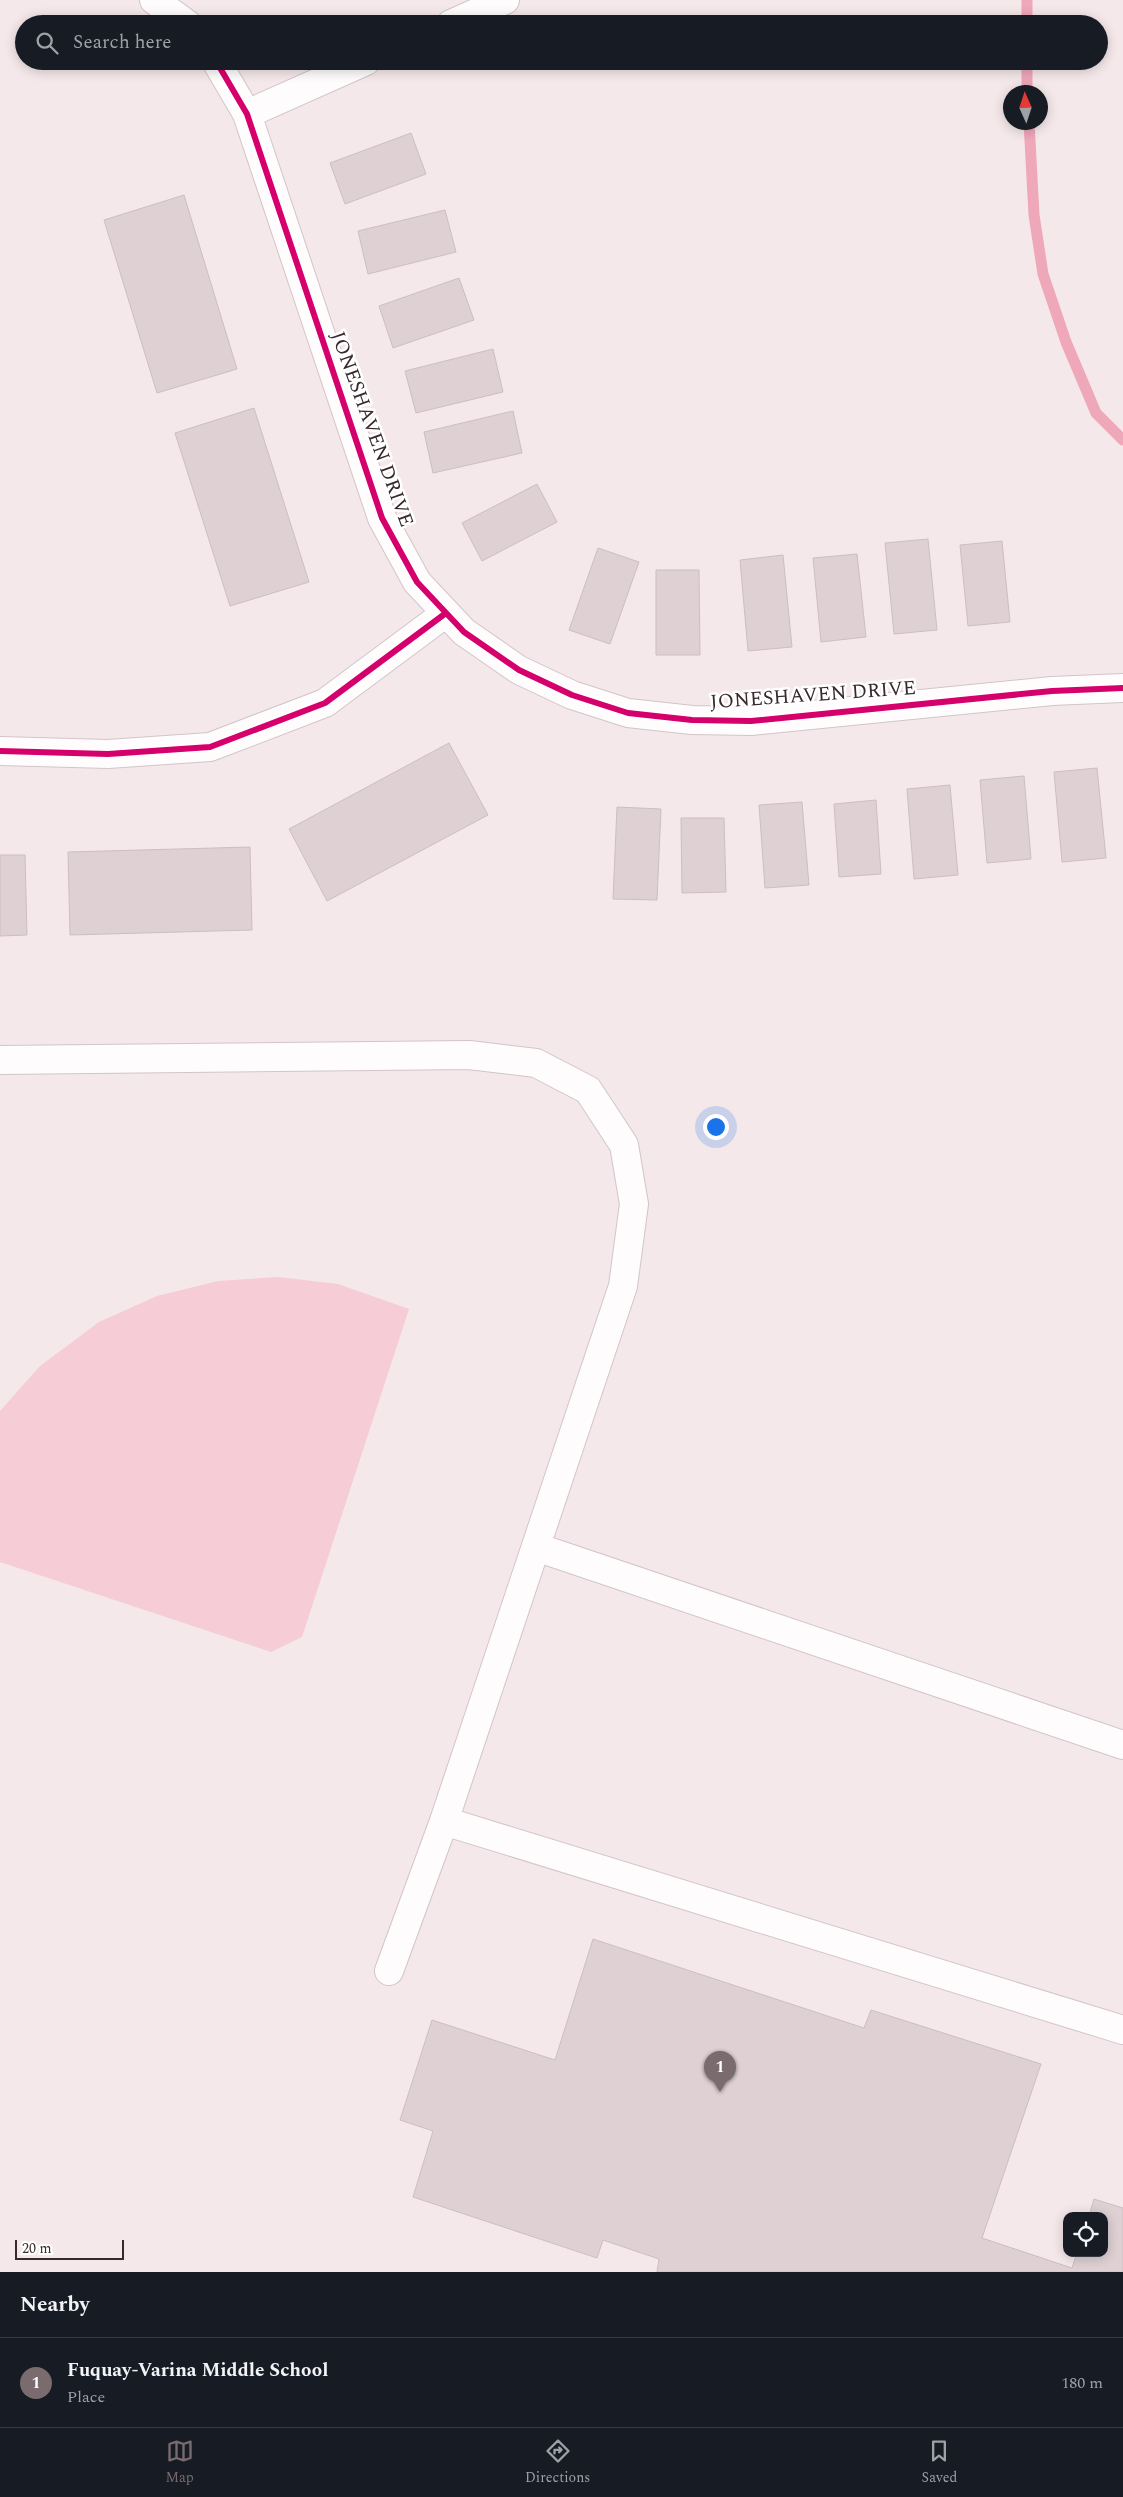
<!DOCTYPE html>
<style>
body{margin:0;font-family:Spectral,serif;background:#242831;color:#f1f3f6}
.controls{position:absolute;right:15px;bottom:15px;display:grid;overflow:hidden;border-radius:10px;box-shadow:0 2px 12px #0003}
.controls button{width:45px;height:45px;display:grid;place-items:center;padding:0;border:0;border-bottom:1px solid #363941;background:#171b24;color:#f1f3f6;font:25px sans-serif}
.compass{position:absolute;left:1003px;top:85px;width:45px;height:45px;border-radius:50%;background:#171b24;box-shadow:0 2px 12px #0003;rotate:357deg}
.scale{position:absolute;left:15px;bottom:12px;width:109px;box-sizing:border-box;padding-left:5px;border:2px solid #38292c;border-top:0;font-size:14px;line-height:18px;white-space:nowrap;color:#38292c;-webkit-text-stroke:4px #fff;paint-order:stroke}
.you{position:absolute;left:715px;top:1126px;width:18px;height:18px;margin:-12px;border:4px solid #fff;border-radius:50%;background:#1a73e8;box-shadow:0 0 0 8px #1a73e833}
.badge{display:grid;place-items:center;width:32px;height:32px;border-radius:50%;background:#7a6c6e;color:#fff;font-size:16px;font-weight:700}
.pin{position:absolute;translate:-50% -41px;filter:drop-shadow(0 1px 2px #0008)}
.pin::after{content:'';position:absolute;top:26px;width:18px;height:15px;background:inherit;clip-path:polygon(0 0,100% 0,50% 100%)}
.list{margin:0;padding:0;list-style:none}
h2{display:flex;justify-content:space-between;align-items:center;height:65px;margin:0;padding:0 20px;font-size:21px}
h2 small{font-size:16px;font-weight:400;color:#9ea1a6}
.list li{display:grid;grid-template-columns:32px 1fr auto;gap:15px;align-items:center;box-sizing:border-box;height:90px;padding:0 20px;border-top:1px solid #363941}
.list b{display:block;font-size:19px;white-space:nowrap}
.list p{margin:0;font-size:16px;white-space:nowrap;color:#9ea1a6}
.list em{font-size:16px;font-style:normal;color:#9ea1a6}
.icon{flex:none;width:28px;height:28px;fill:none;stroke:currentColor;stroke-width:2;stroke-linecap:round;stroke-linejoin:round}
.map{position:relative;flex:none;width:1123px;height:2272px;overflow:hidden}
.search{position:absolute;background:#171b24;box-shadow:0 2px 12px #0003;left:15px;right:15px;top:15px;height:55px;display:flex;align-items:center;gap:12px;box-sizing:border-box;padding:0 18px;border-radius:28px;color:#9ea1a6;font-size:19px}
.sheet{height:155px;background:#171b24}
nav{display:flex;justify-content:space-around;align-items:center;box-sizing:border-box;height:70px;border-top:1px solid #363941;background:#171b24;font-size:14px;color:#9ea1a6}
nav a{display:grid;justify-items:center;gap:2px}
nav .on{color:#7a6c6e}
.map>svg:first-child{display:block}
</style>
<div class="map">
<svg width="1123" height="2272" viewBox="0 0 1123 2272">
<rect width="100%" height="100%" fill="#f5e8ea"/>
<path fill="#f6ccd6" d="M278,1277L338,1284L409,1309L302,1637L271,1652L0,1562V1411L40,1366L99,1322L157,1296L218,1281Z"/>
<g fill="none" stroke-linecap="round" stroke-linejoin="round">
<path stroke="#efa7ba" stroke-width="11" d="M1027,24V0
M1027,61V92
M1029,122L1034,215L1043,274L1066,342L1096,413L1123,440"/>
</g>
<path fill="#ded0d3" stroke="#ccbec1" d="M411,133L426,174L345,204L330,163Z
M184,195L237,369L157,393L104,220Z
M445,210L456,252L368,274L358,231Z
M459,278L474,320L393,348L379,306Z
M493,349L503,392L416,413L405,371Z
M254,408L309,582L230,606L175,433Z
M513,411L522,453L433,473L424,432Z
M537,484L557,522L482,561L462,523Z
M928,539L937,630L894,634L885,543Z
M1002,541L1010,622L968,626L960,545Z
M598,548L639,562L610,644L569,630Z
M857,554L866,637L821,642L813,558Z
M783,555L792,647L748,651L740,560Z
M656,570H699L700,655H656Z
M449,743L488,815L327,901L289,829Z
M1097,768L1106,858L1062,862L1054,772Z
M1024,776L1031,859L987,863L980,780Z
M950,785L958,875L914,879L907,789Z
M876,800L881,874L839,877L834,804Z
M802,802L809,885L765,888L759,805Z
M617,807L661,809L657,900L613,899Z
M681,818H724L726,892L682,893Z
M250,847L252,930L70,935L68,852Z
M0,855H25L27,935L0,936Z
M593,1939L864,2028L871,2010L1041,2064L982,2238L1072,2268L1077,2253H1104V2216H1089L1094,2199L1123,2208V2272H657L659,2259L603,2240L597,2258L413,2197L433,2131L400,2120L432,2020L555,2060Z"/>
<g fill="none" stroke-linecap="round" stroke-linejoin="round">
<g stroke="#d2c5c8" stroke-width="30">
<path id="minor" d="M154,0L187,24
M451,24L505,0
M216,61L247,114L382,518L417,582L464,632L519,670L572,695L628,713L692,720L751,721L1052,691L1123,688
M247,114L366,61
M0,751L108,754L210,747L325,703L446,613
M0,1060L469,1055L536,1063L588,1090L624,1145L634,1204L623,1286L444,1821L389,1971
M536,1547L1123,1745
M444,1821L1123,2030"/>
</g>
<use href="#minor" stroke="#fefcfc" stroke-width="28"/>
<g stroke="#fff" stroke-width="9">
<path id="cycleway" d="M216,61L247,114L382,518L417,582L464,632L519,670L572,695L628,713L692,720L751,721L1052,691L1123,688
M0,751L108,754L210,747L325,703L446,613"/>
</g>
<use href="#cycleway" stroke="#d6006c" stroke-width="6"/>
</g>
<g text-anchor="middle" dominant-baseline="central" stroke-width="5" stroke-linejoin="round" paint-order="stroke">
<g font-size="20" fill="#38292c" stroke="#fff">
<text transform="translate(372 429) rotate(70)">JONESHAVEN DRIVE</text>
<text transform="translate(813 695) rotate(-4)">JONESHAVEN DRIVE</text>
</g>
</g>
</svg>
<div class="controls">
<button><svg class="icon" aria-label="locate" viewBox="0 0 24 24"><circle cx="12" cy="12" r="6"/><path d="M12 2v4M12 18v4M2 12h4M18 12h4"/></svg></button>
</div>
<svg class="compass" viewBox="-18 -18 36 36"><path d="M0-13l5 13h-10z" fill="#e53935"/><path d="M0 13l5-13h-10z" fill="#9ea1a6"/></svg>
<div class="scale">20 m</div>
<div class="you"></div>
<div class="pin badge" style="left:720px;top:2092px">1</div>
<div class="search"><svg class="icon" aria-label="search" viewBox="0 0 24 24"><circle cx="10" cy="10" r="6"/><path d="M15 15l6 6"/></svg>Search here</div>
</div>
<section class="sheet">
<h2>Nearby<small></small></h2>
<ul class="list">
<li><span class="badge">1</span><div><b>Fuquay-Varina Middle School</b><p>Place</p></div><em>180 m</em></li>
</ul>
</section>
<nav>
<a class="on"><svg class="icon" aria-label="map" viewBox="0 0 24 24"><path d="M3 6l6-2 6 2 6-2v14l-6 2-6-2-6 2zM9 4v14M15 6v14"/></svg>Map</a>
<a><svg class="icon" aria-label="directions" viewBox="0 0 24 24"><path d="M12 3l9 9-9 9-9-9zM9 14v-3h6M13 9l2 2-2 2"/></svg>Directions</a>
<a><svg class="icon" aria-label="saved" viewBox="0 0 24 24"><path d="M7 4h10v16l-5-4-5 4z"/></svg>Saved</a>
</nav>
